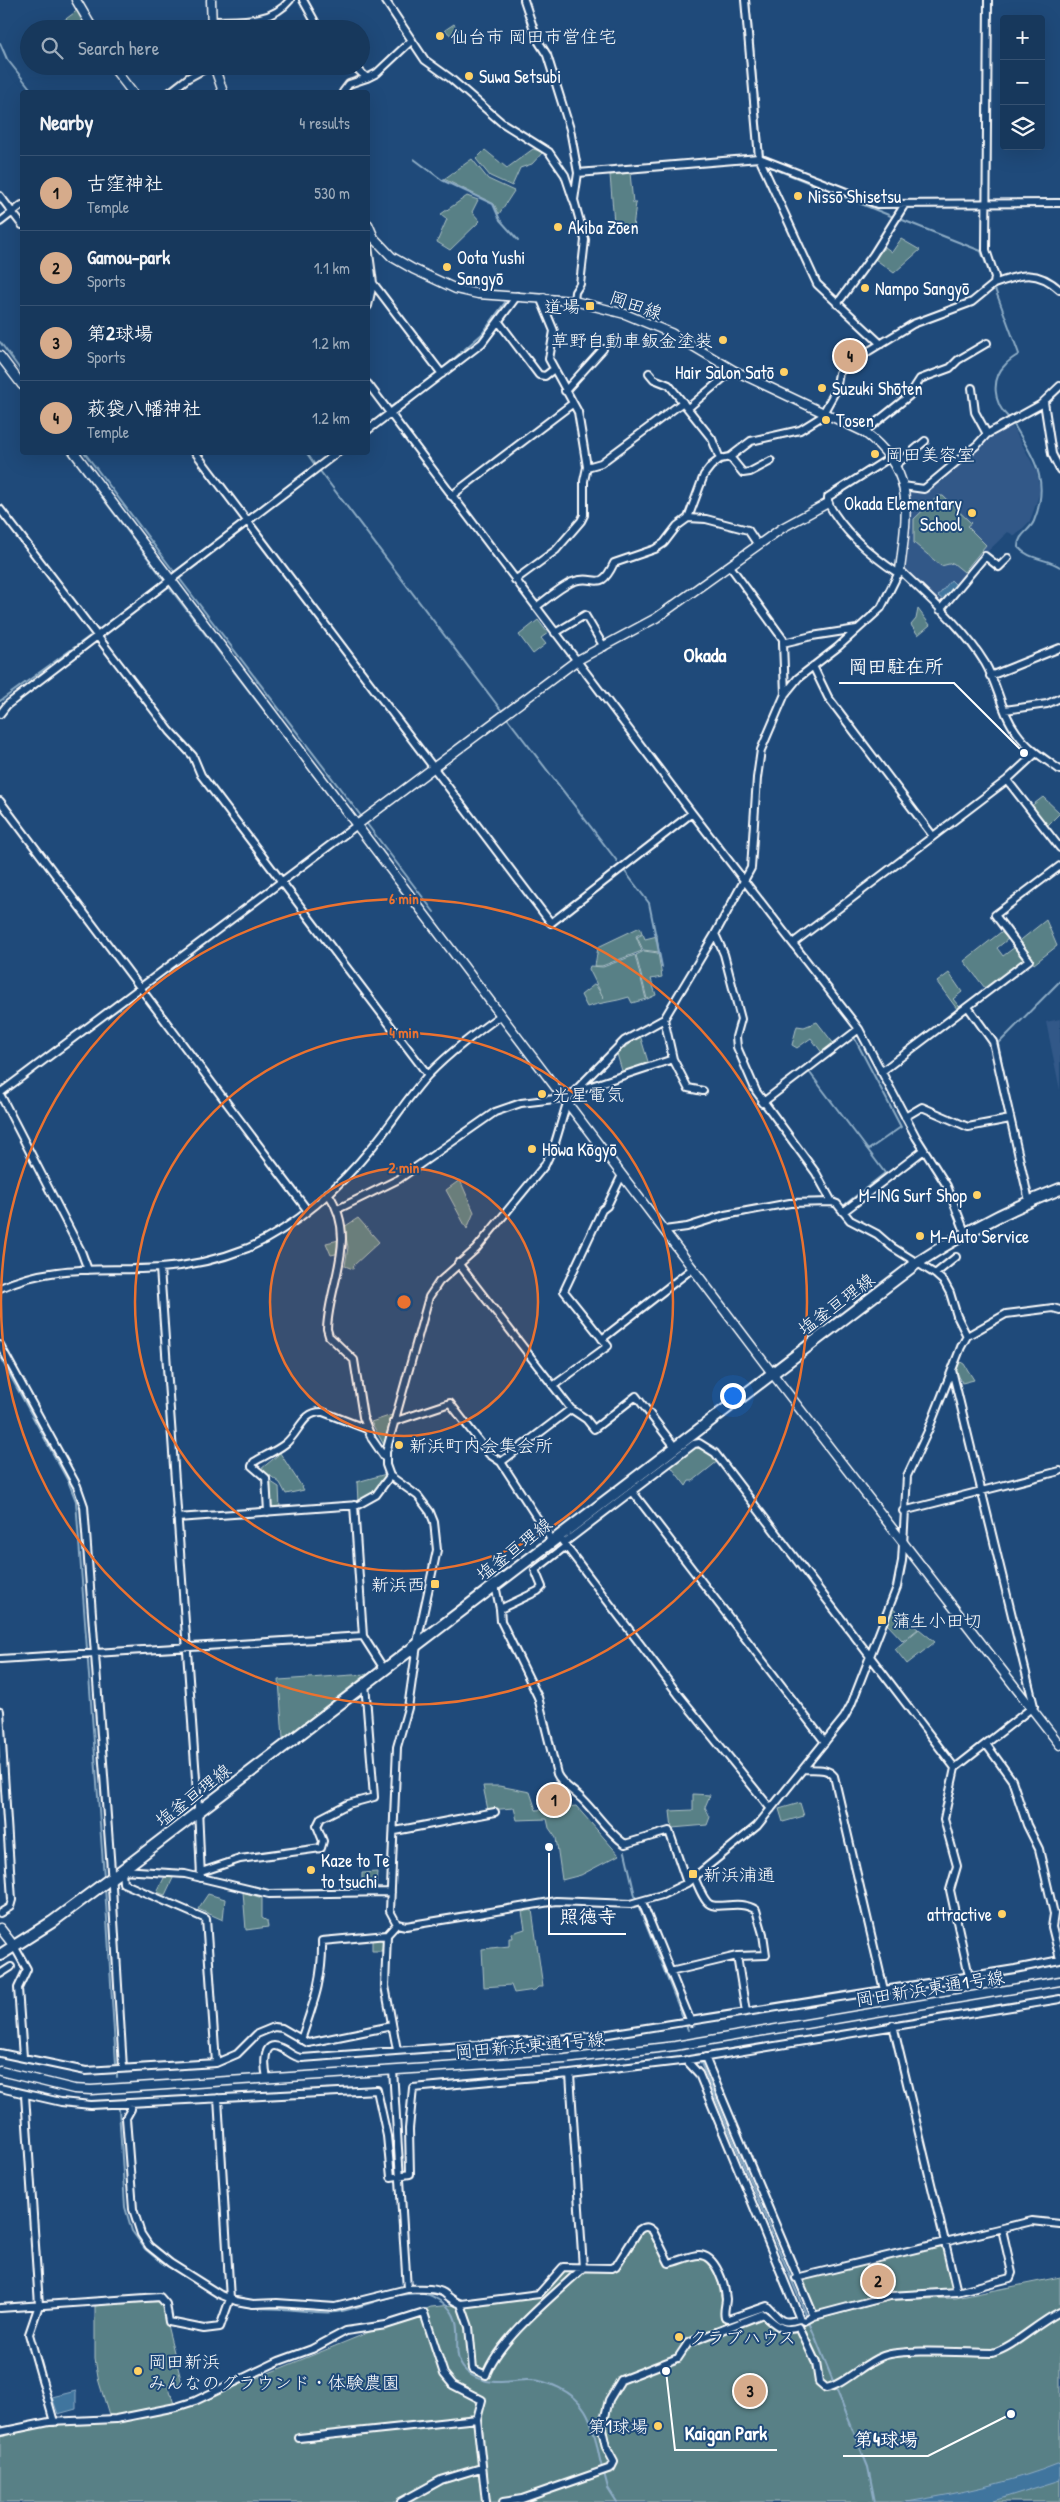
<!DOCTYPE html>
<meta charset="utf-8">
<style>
body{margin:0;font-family:"Patrick Hand","Klee One",sans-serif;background:#244365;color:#f1f3f6}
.controls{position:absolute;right:15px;top:15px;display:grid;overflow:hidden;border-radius:5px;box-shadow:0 5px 20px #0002}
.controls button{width:45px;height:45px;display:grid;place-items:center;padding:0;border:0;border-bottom:1px solid #365272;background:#17385c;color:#f1f3f6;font:25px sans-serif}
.you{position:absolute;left:732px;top:1395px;width:18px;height:18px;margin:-12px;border:4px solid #fff;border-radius:50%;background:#1a73e8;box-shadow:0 0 0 8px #1a73e833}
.badge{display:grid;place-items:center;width:32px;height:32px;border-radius:50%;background:#d6ab8b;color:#111;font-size:16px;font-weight:700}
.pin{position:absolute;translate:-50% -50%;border:2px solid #fff;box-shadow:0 1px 5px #0006}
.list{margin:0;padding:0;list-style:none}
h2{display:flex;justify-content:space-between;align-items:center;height:65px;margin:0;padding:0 20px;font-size:21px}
h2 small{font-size:16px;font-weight:400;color:#9eacbb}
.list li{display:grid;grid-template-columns:32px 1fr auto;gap:15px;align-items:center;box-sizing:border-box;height:75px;padding:0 20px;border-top:1px solid #365272}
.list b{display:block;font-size:19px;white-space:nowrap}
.list p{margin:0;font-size:16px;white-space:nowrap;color:#9eacbb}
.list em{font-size:16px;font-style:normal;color:#9eacbb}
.icon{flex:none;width:28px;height:28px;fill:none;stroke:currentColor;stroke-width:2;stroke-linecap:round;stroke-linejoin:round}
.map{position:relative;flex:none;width:1060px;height:2502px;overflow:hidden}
.search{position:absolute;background:#17385c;box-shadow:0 5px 20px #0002;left:20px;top:20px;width:350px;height:55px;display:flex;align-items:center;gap:12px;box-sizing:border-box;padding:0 18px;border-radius:28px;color:#9eacbb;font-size:19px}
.panel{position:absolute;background:#17385c;box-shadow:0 5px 20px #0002;left:20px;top:90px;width:350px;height:365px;border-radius:5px}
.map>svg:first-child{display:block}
</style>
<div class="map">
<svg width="1060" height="2502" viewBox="0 0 1060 2502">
<rect width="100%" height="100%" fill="#1f4a7a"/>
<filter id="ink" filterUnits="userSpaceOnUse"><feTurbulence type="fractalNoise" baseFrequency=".02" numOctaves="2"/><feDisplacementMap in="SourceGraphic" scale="10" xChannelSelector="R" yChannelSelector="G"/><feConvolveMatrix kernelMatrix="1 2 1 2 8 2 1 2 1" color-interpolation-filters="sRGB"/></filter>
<g filter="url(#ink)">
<path fill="#325888" d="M1010,422L1037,472L1040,492L1030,521L1015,536L1008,532L986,553L984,552L943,604L906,570L911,505L909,490L923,492L987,438Z
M1060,1019V1090L1046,1022Z"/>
<path fill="#588086" stroke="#acc0c2" d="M78,10L88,26L84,29H56L55,27Z
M454,24L463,36L457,41L445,30Z
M533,149L543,152L532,164L520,168L512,186L490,176L476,159L485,150L507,168Z
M472,159L488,179L514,191L499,214L494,204L444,179Z
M630,173L633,203H636L633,228L614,223L610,175Z
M467,196L478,200L472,212L480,221L450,250L437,242L447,219L441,214Z
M901,239L920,250L894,273L875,259L885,247L892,252Z
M938,496H943L971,523L967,526L986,545L964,572L953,563L941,566L914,543V519Z
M918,609L930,625L918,635L911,625L916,619Z
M538,620L548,633L541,638L546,644L533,654L519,635Z
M1043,797L1060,813L1046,827L1030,807Z
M1046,920L1057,946L1034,964L1017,943Z
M640,927L642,933L636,936L642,951L602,966H595L598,947Z
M1001,932L1008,939L997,948L1003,956L1015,947L1026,961L988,992L964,961Z
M643,934L645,939L657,936L659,952L643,950L637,937Z
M644,951L658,953L662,977L651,979L656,995L647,999L636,955Z
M635,955L646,999L632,1003L629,997C614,1002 602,1002 587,1007L581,995L595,984L604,999L589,969L590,966L603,967Z
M949,973L962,992L953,999L963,1011L960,1013L937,982Z
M817,1022L834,1044L823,1054L811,1038L797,1048L792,1045L797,1026L804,1027Z
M640,1035L649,1065L623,1074L617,1054Z
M460,1180L474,1212L467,1229L446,1190Z
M358,1218L379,1242L354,1265L353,1269L345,1266L348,1247L344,1227Z
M339,1240L340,1253L331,1255L326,1243Z
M959,1361L964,1364L974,1380L962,1383L956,1370Z
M392,1415L384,1445L371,1422Z
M694,1446L708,1452L718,1461L693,1481H689L686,1486L669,1464Z
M278,1450L304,1490L286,1494L280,1483L261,1469L278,1455L276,1451Z
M386,1474L387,1477L372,1495L358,1503L357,1482Z
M268,1480L279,1487L280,1508H271Z
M892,1608L918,1629L903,1641L886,1623Z
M919,1629L935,1642L907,1664L895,1649Z
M367,1674L283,1739L279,1680Z
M483,1786H499L530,1792L536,1810L576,1806L619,1855L581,1875L562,1880L556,1838L549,1828L547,1819L517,1820L514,1808L488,1810Z
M693,1794L710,1795L705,1807L710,1817L707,1825L672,1828L670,1811L693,1810Z
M800,1803L804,1816L783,1822L779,1809Z
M377,1872L376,1888H362V1873Z
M165,1876H174L165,1895L157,1892Z
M243,1892L262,1898V1918L267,1921L268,1927L246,1930Z
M208,1894L225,1899L223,1920L198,1909Z
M532,1910L543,1987H538L535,1990L514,1993L511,1985L484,1987L482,1949L509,1946V1938H513L512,1933L525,1929L522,1912Z
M383,1936L382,1951H372V1937Z
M644,2230H649L668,2265C678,2264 688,2258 698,2257C722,2256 719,2307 726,2321L766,2309L782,2326L800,2324L892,2300L956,2298L1060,2277V2502H0V2437L51,2425L113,2422L195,2403L431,2307L541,2297L564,2270L616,2271Z
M940,2246L944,2248L953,2288L951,2291L894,2293L820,2311L816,2310L804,2283L806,2279Z
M135,2301L161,2302L182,2383L168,2385L174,2404L110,2418L99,2382L95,2359V2304Z"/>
<path fill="#41759e" stroke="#8dacc5" d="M951,580L956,585L943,600L938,596Z
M76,2391V2409L58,2414L52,2397Z
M1060,2463V2480L990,2502H907C960,2493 1010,2483 1060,2463Z"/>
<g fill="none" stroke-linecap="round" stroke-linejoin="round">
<path stroke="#8dacc5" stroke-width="2" d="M749,0L763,157
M0,43L7,59L33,92
M414,159L442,180L493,204L500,220L518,240
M765,165L891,216
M900,219L981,251L992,280
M995,289L1019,354C1015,357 1009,360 1006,364C990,379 994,404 1008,417
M0,342L22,372
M443,368L482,334L506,301
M19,387L22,391
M392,406L436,373
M1013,423C1033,458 1051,479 1034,521C1030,531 1018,534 1018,547C1029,560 1046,558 1060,567
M368,425L382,414
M68,452L165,581
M84,452L175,573
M306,452L315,465
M320,471L501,710
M249,515L332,452
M174,572L241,521
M179,578L361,816
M169,587L351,824
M97,631L164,580
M0,701L90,636
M507,718L617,861
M367,824L434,912
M357,832L431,929
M623,869L649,903L662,967
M810,1073L868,1150
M1014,1123L998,1044L1060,981
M794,1206H835L848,1223L876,1238L908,1261
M843,1206L885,1173L868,1150L901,1127L855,1039
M711,1223L755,1213
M687,1230L704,1225
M0,1357L68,1481L76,1501L104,1877
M625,1852L636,1900
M105,1887L116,2064
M638,1905L688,2030
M701,2063L807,2317
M117,2073V2077
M119,2109L125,2207L132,2231L145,2249L162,2263L226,2301
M238,2305C253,2309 268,2308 283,2309C300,2310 319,2314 336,2312C366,2308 398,2288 429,2295C433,2296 438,2300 442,2302C473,2324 442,2356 471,2375C489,2386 507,2381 526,2380C547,2379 574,2392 585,2410C595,2426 597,2450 602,2468
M809,2322L868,2467L875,2502
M604,2473L608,2488L617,2502"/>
<g stroke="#fff" stroke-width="10">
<path id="minor" d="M303,0L319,29
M385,0L425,60L450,78L501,122L549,152L565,175L573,199
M524,0L537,39L547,55L570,129L578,173L574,200L585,240L580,284L575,292L574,301
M745,0L759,158L817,284L881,344
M212,21C239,20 271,24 290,0
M354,66L367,78L377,73L412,40
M170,92L188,78L210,66
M343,92L349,84L367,78
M578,173L759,158L877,204L1060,203
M0,196L22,225
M0,222L22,205
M368,246L373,283L368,306
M373,283L442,374
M994,284C1021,274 1037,269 1060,290
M837,304L873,255L905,204
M499,322L539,375L545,376L554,369
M649,373L654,379L669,385L712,439L720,459
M368,384L692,813L859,1029L916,1137L947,1186L965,1232
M972,388L975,412L987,434
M565,391L603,349
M1044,402L1052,454L1060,470
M688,408L733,370
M368,430L482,343L517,296
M864,432L909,396L920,379L950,368L958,360L987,343
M195,452L551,923L692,813
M730,457L743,473L750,472L771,461
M891,457L828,497V503C844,533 870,555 899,574
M896,465L925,441
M587,467L601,463L683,402
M903,486L924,489L978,444L987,434L1040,405L1060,386
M451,496L572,404
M0,509L170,731L193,756L201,775L428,1075
M688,518L706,519L748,530L758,545
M730,566L783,639V643L812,636L857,629
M515,580L556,550L581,521L584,515V481L587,467L578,412L549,359L554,331L542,302L544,297
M536,607C547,599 559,588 572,582C595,572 599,595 614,563L655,549L664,543L677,526L688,518L704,475L711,466L720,459L730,457L751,441L800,430L821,417L836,390L839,373L846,365L913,324L972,302L994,284L995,277L986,250L988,0
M940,610L985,556L999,567L1008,558
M555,633L585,615L604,647
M783,643L785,694
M813,666L828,697L933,836
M990,676L1060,648
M1005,710L1047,704L1060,698
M0,714L7,705L338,452
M1007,780L1060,848
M0,801L308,1211
M715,934L724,954L741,1019L736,1037L737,1047L756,1091L816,1173L832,1202
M793,943L1007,780L1036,753
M968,1007L993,1042L1029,1201
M664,1019L673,1059L688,1088L703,1091
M881,1072L1029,960L995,915L1060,866
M579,1090L673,1059
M0,1093L357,825
M0,1094L81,1251L88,1270
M565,1101L624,1041L664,1019L715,934L751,868L757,778L761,750L785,694L798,678L838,647L881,608L900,570C930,599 963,627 985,663C998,685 1001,712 1017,733C1028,749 1045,759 1060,770
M567,1103L555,1143L545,1165L476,1249L439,1282L429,1297L386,1452V1465L390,1476L418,1496L430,1512L434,1522L437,1550L418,1638L408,1708L397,1747L390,1911L397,1924L406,1926L556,1901L630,1904L662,1895L687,1883L757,1826L844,1718L851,1705L897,1587L902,1561L907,1476L928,1431L961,1347L967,1336L1006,1314L1053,1308L1060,1310
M762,1103L859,1029
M905,1117L922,1107L968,1127L1010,1119
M328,1193C359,1239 329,1281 327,1329L329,1336L354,1360L363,1417L372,1439L385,1458
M338,1209L399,1179L495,1112L521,1103L563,1098
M843,1212L924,1150
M664,1230L687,1227L725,1215L790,1203L832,1202L837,1204L850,1220L877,1234L892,1247L935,1274L944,1282L950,1293L957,1316L967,1336
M458,1263L571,1409L586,1419L594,1429L636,1396L675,1447
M160,1268L198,1807L201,1878
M935,1274L956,1257
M0,1288C54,1263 103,1272 160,1268C190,1266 220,1259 248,1248C296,1227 340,1187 373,1146C392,1123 408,1097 428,1075C450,1052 476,1033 501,1015
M602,1339L693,1268
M0,1345L77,1486L84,1506L111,1870L123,2068
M952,1370L1034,1706L955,1768
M553,1386L608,1346L564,1291L602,1210L607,1206L622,1175
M393,1422L450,1403L489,1454L501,1462L552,1541
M501,1462L571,1409
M632,1491L694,1444L699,1443L715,1453L955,1768L944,1819L957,1866L950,1890L969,1976
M354,1505L363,1636
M903,1511L1060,1471
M268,1512L266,1478L252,1466L254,1462C264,1456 276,1451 285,1444C300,1432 302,1411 323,1412L367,1429
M177,1518L358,1505L376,1495L390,1476
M562,1541L678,1694L771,1809
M564,1543L632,1491L825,1742
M495,1585L500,1609L538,1591L542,1587L535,1570L566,1546
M500,1609L501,1621L538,1697L557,1774C562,1785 573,1790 582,1799C597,1814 607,1831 625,1844L669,1831L687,1883
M0,1659L363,1636L384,1669
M0,1711L12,1900L10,1907L0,1913
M986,1744L1012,1780L1027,1825L1039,1849L1054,1914L1052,1927L1060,1959
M803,1769C814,1770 827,1767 834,1776L884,1990
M395,1831L495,1812
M201,1872L240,1859L321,1848L323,1841L317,1826L321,1818L348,1804L374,1797L365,1683
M642,1902L691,2022
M397,1924L387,1935L385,1986L397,2050
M14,1946L27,1969L18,1988L23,2057
M737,1956L746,2012
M670,1972L737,1956L766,1955L763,1934L756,1910C738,1898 715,1912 707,1902C701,1895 698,1885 694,1877
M0,1974L11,1967
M301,2040C313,2004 323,1980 322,1941L387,1935
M0,2053L86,2071L216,2063L237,2054L257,2034L274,2027L282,2028L308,2043L392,2026
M705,2057L814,2316
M686,2060L699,2074L800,2319
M216,2063L206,1919L123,1883L122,1870L185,1874L269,1894L391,1892
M393,2070L407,2289C418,2289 434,2287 444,2293C450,2298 453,2301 461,2304L539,2294L563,2267L612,2268L616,2266L639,2230C644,2226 648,2226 653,2231L669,2263C679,2261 690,2255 699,2255C716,2255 725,2285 726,2299C726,2305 723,2311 725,2318L729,2319L767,2306C781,2320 780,2325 800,2319L805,2321L814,2316L890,2296L957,2292L893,2025
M267,2078C265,2069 261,2038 281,2048C289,2051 292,2057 302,2058L596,2036L1015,1969L1060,1960
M0,2088L61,2102L91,2105L377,2090L387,2136L391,2177L410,2174L409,2129L413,2088L570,2074
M25,2095L39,2305L29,2334L54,2422
M131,2103V2109L126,2118L133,2209L141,2234L149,2246L170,2263L219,2294L236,2301L253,2304L277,2303L335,2307L407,2289
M796,2278L1032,2221L1060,2224
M957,2292L1010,2278L1012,2273L1002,2229
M461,2304L469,2327L473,2369L486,2375C498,2340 555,2294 583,2268L570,2074L689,2060L1060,1999
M0,2308L160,2297L166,2304L169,2322L204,2329L220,2327L230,2299L218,2098
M0,2432L49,2422L116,2419L176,2407L195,2401L279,2361L312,2349L346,2331L386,2325L424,2313L444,2374L453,2385L482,2400L477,2419L486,2502
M299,2438L477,2419
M401,2502L441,2480L481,2468
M503,2502L522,2499L611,2468L614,2462L606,2447L602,2429L609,2400L621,2380L678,2358L688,2343L763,2314C775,2324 782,2333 799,2327L816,2363L819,2382L826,2388C844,2385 863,2363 883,2356C907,2348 965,2353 992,2353C1014,2347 1037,2323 1060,2312"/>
</g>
<g stroke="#fff" stroke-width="11">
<path id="tertiary" d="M76,0L93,29
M211,0L212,29
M112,66L132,92
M214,66L223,92
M368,224L374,238L392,257L413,269L456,289L478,294L574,301L625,314L671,333L733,370L864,432C917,472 907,511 900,570
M0,356L22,385
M74,452L772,1373L1060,1745
M357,825L576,661L656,618L782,528L828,503
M0,1928L14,1946
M0,2071L74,2089L91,2090L565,2059L675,2046L1060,1981"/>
</g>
<g stroke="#fff" stroke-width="14">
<path id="primary" d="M0,1955L52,1922L122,1870L917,1263C963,1233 1008,1209 1060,1189"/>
</g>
<use href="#minor" stroke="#1f4a7a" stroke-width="6"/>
<use href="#tertiary" stroke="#1f4a7a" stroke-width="8"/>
<use href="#primary" stroke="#1f4a7a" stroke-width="10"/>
</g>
</g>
<circle cx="404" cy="1302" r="134" fill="#eb7230" fill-opacity=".12"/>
<g fill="none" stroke="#eb7230" stroke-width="2.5">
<circle cx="404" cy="1302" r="134"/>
<circle cx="404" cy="1302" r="269"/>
<circle cx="404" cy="1302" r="403"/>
</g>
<g fill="#ffd166" stroke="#1f4a7a" stroke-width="2">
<circle cx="440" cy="36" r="5"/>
<circle cx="469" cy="76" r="5"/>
<circle cx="798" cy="196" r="5"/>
<circle cx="558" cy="227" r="5"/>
<circle cx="447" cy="267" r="5"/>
<circle cx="865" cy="288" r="5"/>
<rect x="585" y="301" width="10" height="10" rx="2.5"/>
<circle cx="723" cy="340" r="5"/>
<circle cx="784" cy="372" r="5"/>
<circle cx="822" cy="388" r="5"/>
<circle cx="826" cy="420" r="5"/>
<circle cx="875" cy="454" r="5"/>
<circle cx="972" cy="513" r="5"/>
<circle cx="542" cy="1094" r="5"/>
<circle cx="532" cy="1149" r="5"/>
<circle cx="977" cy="1195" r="5"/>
<circle cx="920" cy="1236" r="5"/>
<circle cx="399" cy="1445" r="5"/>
<rect x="430" y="1579" width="10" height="10" rx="2.5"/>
<rect x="877" y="1615" width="10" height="10" rx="2.5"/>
<circle cx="311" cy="1870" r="5"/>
<rect x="688" y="1869" width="10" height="10" rx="2.5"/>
<circle cx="1002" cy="1914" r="5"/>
<circle cx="679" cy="2337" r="5"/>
<circle cx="138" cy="2371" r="5"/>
<circle cx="658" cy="2426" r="5"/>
</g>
<g text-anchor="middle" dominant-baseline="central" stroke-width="4" stroke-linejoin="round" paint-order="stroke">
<g font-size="18" fill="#fff" stroke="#1f4a7a" text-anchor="start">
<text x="450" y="36">仙台市 岡田市営住宅</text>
<text x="479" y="76">Suwa Setsubi</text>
<text x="808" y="196">Nissō Shisetsu</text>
<text x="568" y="227">Akiba Zōen</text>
<text x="457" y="257">Oota Yushi<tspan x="457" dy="21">Sangyō</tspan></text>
<text x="875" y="288">Nampo Sangyō</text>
<text x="580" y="306" text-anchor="end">道場</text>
<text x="713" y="340" text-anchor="end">草野自動車鈑金塗装</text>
<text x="774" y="372" text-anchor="end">Hair Salon Satō</text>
<text x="832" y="388">Suzuki Shōten</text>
<text x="836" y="420">Tosen</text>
<text x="885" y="454">岡田美容室</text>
<text x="962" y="503" text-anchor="end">Okada Elementary<tspan x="962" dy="21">School</tspan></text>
<text x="552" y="1094">光星電気</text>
<text x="542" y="1149">Hōwa Kōgyō</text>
<text x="967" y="1195" text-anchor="end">M-ING Surf Shop</text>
<text x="930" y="1236">M-Auto Service</text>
<text x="409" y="1445">新浜町内会集会所</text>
<text x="425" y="1584" text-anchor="end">新浜西</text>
<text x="892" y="1620">蒲生小田切</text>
<text x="321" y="1860">Kaze to Te<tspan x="321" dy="21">to tsuchi</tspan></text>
<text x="703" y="1874">新浜浦通</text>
<text x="992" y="1914" text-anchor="end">attractive</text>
<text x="689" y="2337">クラブハウス</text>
<text x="148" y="2361">岡田新浜<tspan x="148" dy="21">みんなのグラウンド・体験農園</tspan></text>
<text x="648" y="2426" text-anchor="end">第1球場</text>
</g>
<g font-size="18" fill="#fff" stroke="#1f4a7a">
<text transform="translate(636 305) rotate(19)">岡田線</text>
<text transform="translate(836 1304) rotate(-37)">塩釜亘理線</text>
<text transform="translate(514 1549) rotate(-38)">塩釜亘理線</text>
<text transform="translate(193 1795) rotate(-38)">塩釜亘理線</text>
<text transform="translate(930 1988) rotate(-9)">岡田新浜東通1号線</text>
<text transform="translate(530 2045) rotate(-5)">岡田新浜東通1号線</text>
</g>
<g font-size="20" font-weight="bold" fill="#fff" stroke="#1f4a7a">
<text x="705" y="654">Okada</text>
</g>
</g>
<circle cx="404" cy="1302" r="8" fill="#eb7230" stroke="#1f4a7a" stroke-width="2.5"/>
<g font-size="15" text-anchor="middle" font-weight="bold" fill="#eb7230" stroke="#1f4a7a" stroke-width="4" stroke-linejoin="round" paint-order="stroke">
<text x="404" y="904">6 min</text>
<text x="404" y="1038">4 min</text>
<text x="404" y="1173">2 min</text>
</g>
<path fill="none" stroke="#fff" stroke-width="2" d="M1024 753L954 683H839M549 1847L549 1934H626M666 2371L675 2450H777M1011 2414L928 2456H843"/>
<g fill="#fff" stroke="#1f4a7a" stroke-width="2">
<circle cx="1024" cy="753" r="5"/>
<circle cx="549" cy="1847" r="5"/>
<circle cx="666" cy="2371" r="5"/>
<circle cx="1011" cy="2414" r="5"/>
</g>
<g font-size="19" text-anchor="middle" font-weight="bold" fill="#fff" stroke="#1f4a7a" stroke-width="4" stroke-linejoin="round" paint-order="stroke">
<text x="896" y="673">岡田駐在所</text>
<text x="588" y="1923">照徳寺</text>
<text x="726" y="2440">Kaigan Park</text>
<text x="886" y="2446">第4球場</text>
</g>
</svg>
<div class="controls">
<button>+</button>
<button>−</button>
<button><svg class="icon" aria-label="layers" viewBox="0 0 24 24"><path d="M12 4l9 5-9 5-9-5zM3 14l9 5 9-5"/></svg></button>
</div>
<div class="you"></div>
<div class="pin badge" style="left:554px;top:1800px">1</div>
<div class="pin badge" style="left:878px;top:2281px">2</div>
<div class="pin badge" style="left:750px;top:2391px">3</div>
<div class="pin badge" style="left:850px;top:356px">4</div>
<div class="search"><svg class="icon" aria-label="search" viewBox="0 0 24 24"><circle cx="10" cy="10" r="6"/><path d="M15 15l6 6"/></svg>Search here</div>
<section class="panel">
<h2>Nearby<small>4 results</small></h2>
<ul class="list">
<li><span class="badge">1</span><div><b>古窪神社</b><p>Temple</p></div><em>530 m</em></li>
<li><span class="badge">2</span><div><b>Gamou-park</b><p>Sports</p></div><em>1.1 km</em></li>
<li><span class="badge">3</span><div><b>第2球場</b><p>Sports</p></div><em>1.2 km</em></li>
<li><span class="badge">4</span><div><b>萩袋八幡神社</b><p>Temple</p></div><em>1.2 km</em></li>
</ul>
</section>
</div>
